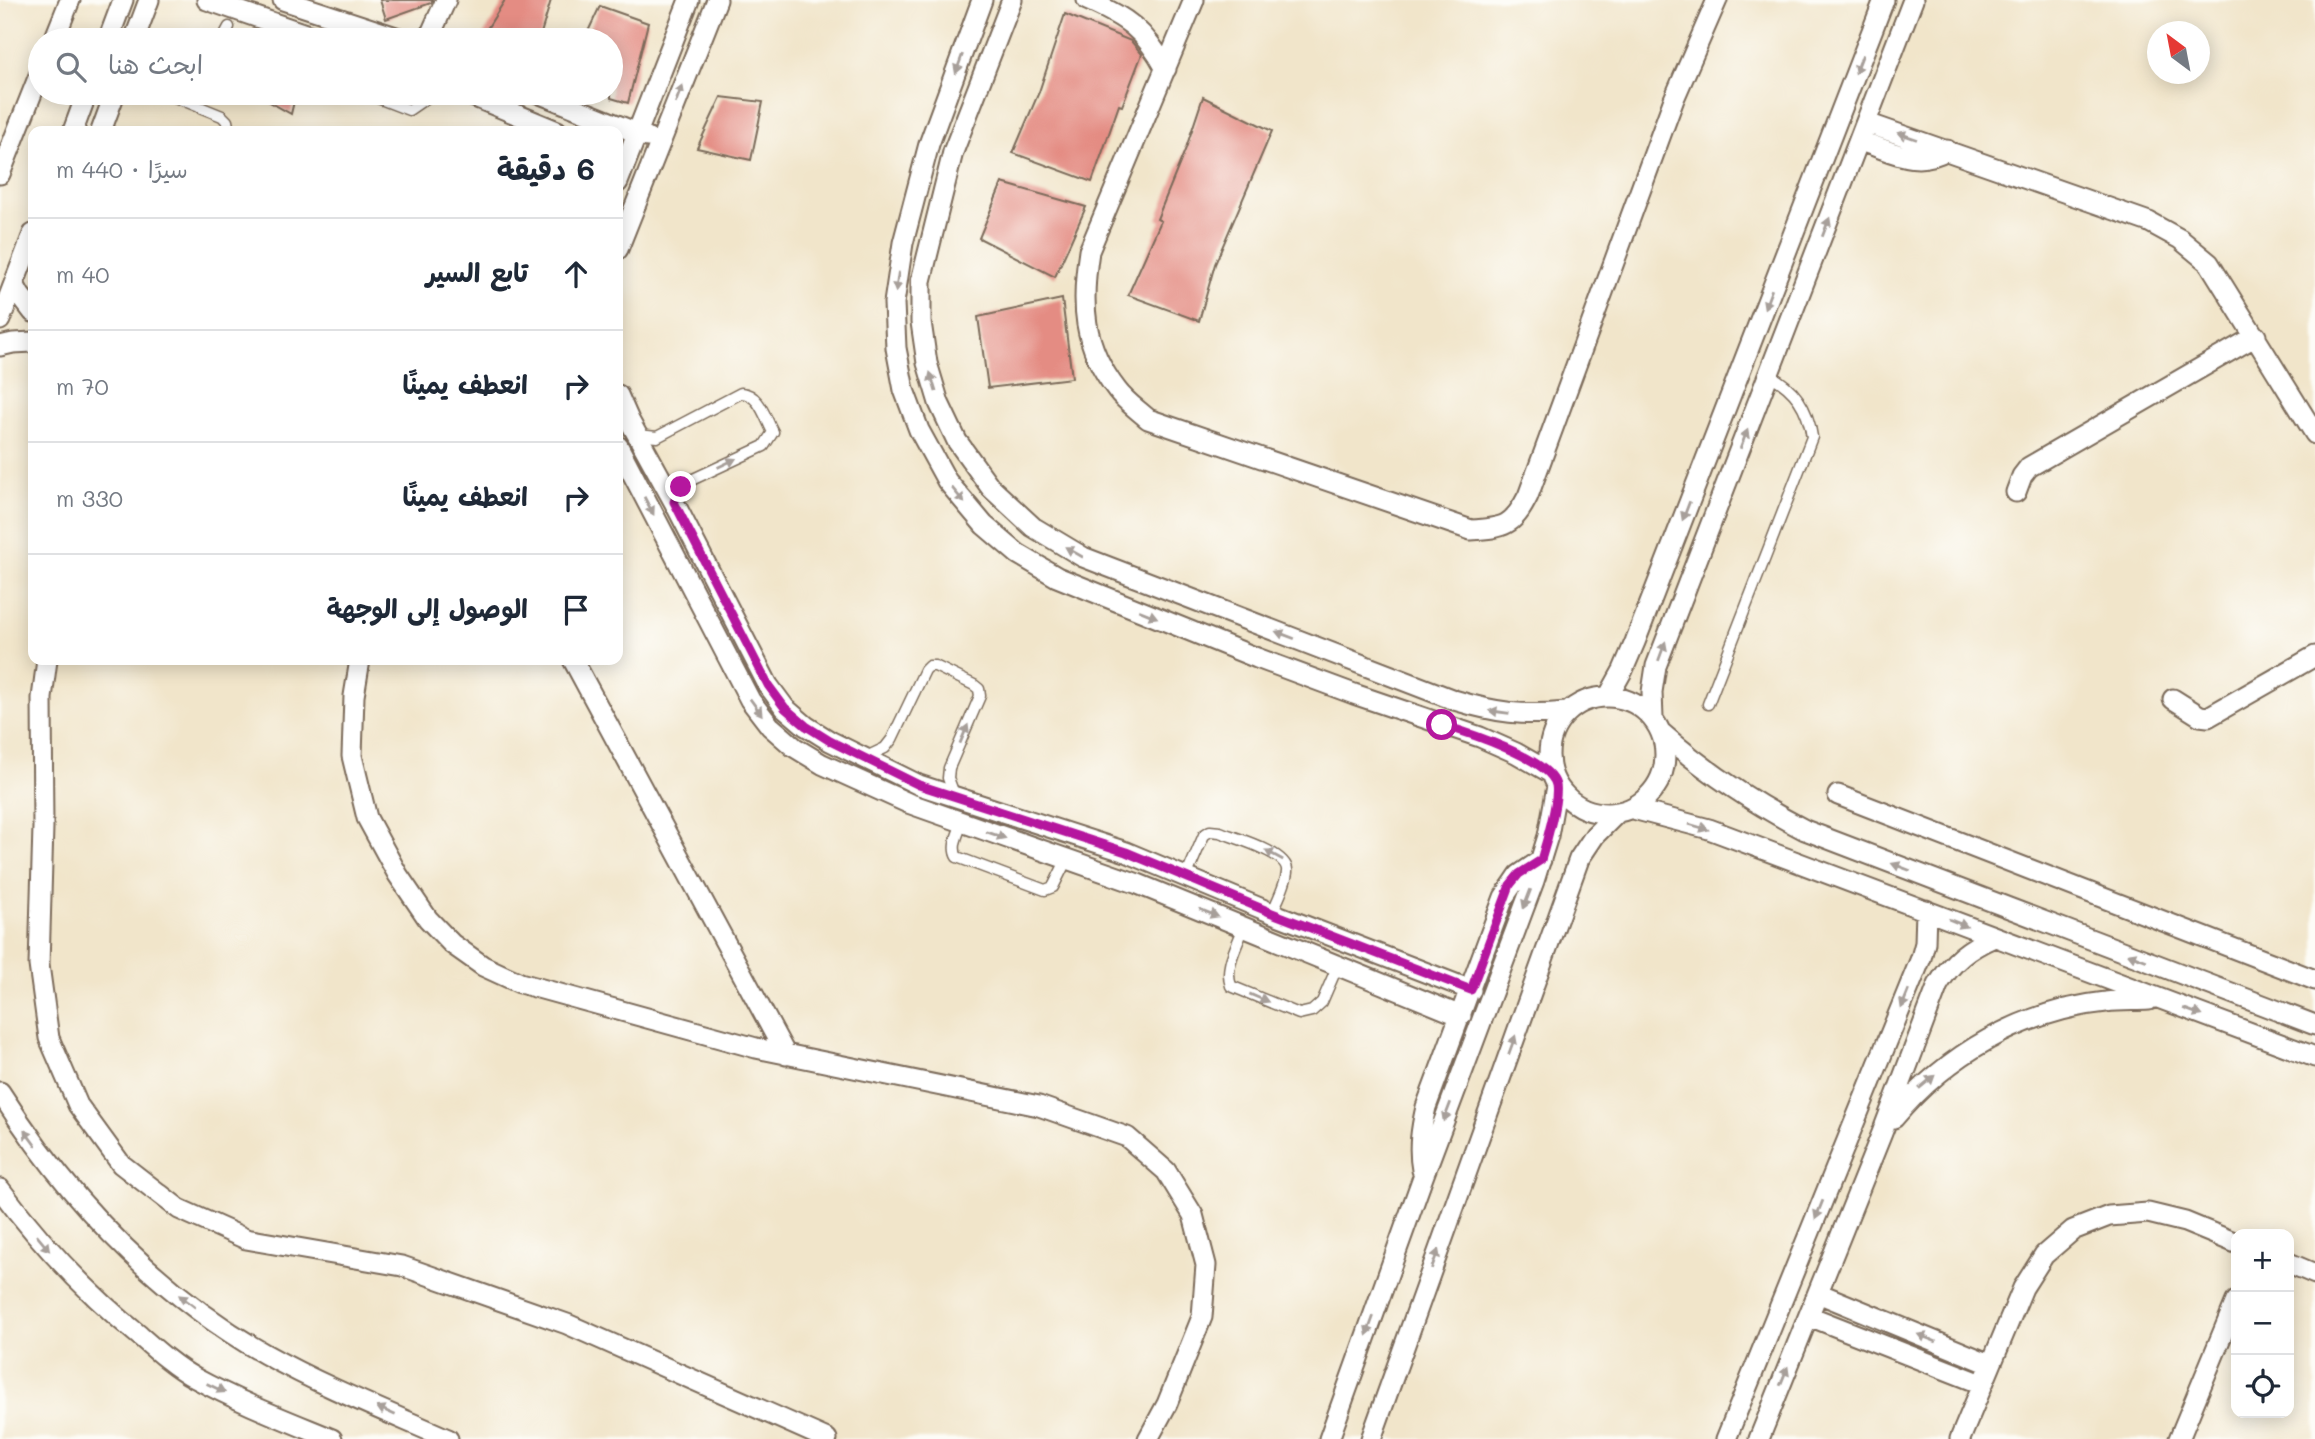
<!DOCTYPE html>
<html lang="ar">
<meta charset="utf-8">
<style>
body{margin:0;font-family:Mali,"Playpen Sans Arabic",sans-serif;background:#f6f6f7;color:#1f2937;direction:rtl}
.controls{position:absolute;right:21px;bottom:21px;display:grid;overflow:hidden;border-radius:14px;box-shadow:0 4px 18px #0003}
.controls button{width:63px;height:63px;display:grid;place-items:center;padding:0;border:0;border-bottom:2px solid #e0e1e3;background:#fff;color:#1f2937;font:35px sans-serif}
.compass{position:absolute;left:2147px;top:21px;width:63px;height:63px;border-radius:50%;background:#fff;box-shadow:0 4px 18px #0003;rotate:328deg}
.stop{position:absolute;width:21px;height:21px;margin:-16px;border:5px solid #b5179e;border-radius:50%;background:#fff}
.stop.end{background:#b5179e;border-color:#fff;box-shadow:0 2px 7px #0008}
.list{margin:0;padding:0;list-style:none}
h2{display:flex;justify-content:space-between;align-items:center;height:91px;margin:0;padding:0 28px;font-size:30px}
h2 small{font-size:23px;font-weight:400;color:#747a83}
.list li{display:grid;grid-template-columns:46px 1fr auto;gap:21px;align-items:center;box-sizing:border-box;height:112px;padding:0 28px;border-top:2px solid #e0e1e3}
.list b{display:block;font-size:26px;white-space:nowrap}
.list em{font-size:23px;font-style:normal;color:#747a83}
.icon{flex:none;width:38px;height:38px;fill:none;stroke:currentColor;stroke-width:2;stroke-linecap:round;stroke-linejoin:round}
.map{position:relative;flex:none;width:2315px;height:1439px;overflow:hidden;direction:ltr}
.search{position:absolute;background:#fff;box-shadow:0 4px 18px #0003;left:28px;top:28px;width:595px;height:77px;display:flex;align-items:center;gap:18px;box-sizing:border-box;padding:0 24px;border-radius:38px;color:#747a83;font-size:26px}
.panel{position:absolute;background:#fff;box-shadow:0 4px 18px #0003;left:28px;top:126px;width:595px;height:539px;border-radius:14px;direction:rtl}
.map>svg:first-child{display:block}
</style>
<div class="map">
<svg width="2315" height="1439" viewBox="0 0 2315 1439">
<rect width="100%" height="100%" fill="#fdfcf7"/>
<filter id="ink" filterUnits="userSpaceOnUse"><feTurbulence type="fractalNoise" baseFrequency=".0143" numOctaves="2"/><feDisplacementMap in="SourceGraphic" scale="14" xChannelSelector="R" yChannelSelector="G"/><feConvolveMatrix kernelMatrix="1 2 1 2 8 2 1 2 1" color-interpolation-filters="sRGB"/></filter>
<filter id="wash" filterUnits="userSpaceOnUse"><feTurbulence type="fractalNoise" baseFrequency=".00686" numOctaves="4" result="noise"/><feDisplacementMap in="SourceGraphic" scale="28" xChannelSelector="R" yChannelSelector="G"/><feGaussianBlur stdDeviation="1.57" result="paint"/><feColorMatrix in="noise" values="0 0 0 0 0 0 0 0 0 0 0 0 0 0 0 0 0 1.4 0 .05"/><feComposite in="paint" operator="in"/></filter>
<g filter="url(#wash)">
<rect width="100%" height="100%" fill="#f1e5ca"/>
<g id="blocks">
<path fill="#e48c83" d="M380,0H433L431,3L386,19Z
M505,0H551L539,40H480Z
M600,6L648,23L628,103L611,98V40H584Z
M1065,14L1131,41L1142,54L1122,106L1119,105L1092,182L1013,153L1039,92Z
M254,93H296L291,114Z
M721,97L763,102L751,160L697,148Z
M1203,97L1272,131L1215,264L1199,321L1128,295L1161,221L1157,219L1186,148Z
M1002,183L1086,207L1055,277L979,238Z
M1062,299L1072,378L988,388L978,317Z"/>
</g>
</g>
<g filter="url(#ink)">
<use href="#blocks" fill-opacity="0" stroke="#7b6b5a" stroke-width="2"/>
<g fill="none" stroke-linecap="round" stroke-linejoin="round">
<g stroke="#7b6b5a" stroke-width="13">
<path id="lane" d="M222,40L229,27
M165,93L222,116L227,121L229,131
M365,93L409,110L425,99L428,93
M638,435L657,437L741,393C760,394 765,418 773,432L764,446L687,482L681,487L674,502
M1708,704L1812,437C1808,408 1795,388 1769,375
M866,757L885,748L892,739L925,670L929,666H935L974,685L979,689L980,696L949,768L948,778L954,794
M962,823C958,834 951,847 957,857L1045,890L1053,887L1067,859
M1186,877L1204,835L1210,831L1220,832C1235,838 1290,853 1287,872C1286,885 1277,901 1272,913
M1244,927C1237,946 1224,967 1231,986L1299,1014L1312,1011L1322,1002L1338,965"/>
</g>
<g stroke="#7b6b5a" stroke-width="23">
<path id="street" d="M207,0L323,40
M283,0L405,40
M982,0L929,144L903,243L894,303L896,348L904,390L919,430L947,481L984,525L1018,554L1057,577L1257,658L1354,694L1480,737L1516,753L1551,773
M1012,0L953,152L921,281V322L927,363L939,403L957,441L991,488L1033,527L1083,557L1454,700C1497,713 1523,716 1567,712
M1087,0C1126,17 1145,30 1166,69
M1194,0L1089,251C1081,304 1082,345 1117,390C1125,401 1138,410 1148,419L1471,530C1504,528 1513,526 1528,496L1674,99L1717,0
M54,40L70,0
M108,40L123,0
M134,40L149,0
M428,40L446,0
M465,93L557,131
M538,93L647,137
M1867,123L2149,222L2180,239L2209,263L2315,434
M73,131L87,93
M101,131L115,93
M1860,141C1892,151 1915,168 1947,150
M0,174L40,73
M618,182L689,0
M618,249L717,0
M14,284L20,295L33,312
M0,320L33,234
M0,346L13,343L33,342
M618,395L629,420L674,502L768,685L785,708L806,726L830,741L919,785L1126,852L1272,913L1471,990
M618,446L750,700L770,726L794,747L822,764L908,803L1138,884L1461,1016
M2016,492L2022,476L2029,467L2256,336
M47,660L42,698L43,827L39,965L49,1038L78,1105L121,1164L179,1209L246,1239L402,1266L567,1324L827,1439
M360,660L354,696L352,756L367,818L398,875L428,919L452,944L483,966L520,983L756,1048L1039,1106L1127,1137L1166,1171L1193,1215L1206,1265L1202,1317L1167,1404L1148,1439
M573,660L786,1055
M1549 755a58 58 0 1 1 116 0a58 58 0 1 1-116 0Z
M1608,697L1623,670L1635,642L1884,0
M2173,699L2200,716L2208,717L2315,656
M1653,718L1652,692L1656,666L1913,0
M1662,733C1706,772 1753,803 1805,830L2315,1025
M1838,795L2315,980
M1633,809L1709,829L2315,1057
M0,1092C68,1199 155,1291 265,1354C324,1387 387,1412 448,1439
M1894,1118C1947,1054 2022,1011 2106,1002C2120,1000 2135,1001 2149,1000
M1422,1170C1418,1148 1421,1129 1426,1107L1504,897L1519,875L1541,860
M0,1189C41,1244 87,1293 140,1336C157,1351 175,1367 195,1378C239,1402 286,1420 332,1439
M2289,1263L2315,1274
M1818,1293L1990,1364
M1809,1316L1982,1384
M1329,1439L1423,1177L1534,881L1548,836L1557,786
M1371,1439L1579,859L1595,835L1616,814
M1726,1439L1921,958L1925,943L1926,910
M1759,1439L1882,1133L1938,985C1952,961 1969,948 1994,937
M1960,1439L2023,1288L2044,1255L2073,1230L2109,1216L2148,1213L2185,1222L2236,1243
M2179,1439L2236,1301"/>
</g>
<use href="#lane" stroke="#fff" stroke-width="10"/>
<use href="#street" stroke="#fff" stroke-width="19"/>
</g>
<defs><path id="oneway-solid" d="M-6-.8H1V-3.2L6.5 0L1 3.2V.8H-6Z" transform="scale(1.75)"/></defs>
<g fill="#a79f9a">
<use href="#oneway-solid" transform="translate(959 64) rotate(110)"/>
<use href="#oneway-solid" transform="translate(1859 64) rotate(111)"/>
<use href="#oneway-solid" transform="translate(679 94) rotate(-69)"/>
<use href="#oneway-solid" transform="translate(1907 136) rotate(-161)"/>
<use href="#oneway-solid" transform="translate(1826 227) rotate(-69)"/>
<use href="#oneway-solid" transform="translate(897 282) rotate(98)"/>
<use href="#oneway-solid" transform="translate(1768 299) rotate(111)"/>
<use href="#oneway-solid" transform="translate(933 382) rotate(-107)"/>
<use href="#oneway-solid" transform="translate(1744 439) rotate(-69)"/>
<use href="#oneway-solid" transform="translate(727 463) rotate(-26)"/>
<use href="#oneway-solid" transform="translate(958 495) rotate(50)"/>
<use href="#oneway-solid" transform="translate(649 506) rotate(62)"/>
<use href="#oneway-solid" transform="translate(1686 511) rotate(111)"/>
<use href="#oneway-solid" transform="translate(1074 552) rotate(-150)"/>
<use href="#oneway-solid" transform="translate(1148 614) rotate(22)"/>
<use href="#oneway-solid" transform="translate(1285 635) rotate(-159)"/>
<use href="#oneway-solid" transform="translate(1662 651) rotate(-70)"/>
<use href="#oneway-solid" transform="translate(756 707) rotate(54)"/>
<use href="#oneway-solid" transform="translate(1499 712) rotate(-172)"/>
<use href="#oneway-solid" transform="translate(964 734) rotate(-67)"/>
<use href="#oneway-solid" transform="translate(1699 827) rotate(16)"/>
<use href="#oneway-solid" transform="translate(996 835) rotate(19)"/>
<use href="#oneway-solid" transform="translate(1274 855) rotate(-151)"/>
<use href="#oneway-solid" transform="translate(1901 867) rotate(-159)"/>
<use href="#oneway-solid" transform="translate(1527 899) rotate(111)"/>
<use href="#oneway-solid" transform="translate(1209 913) rotate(22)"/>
<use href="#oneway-solid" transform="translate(1958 923) rotate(22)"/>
<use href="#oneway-solid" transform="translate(2137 957) rotate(-159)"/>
<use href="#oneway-solid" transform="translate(1259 998) rotate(23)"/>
<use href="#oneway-solid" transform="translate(1905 999) rotate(112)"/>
<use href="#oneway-solid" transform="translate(2193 1012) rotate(20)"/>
<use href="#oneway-solid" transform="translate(1512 1045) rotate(-70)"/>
<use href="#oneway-solid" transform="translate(1927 1082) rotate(-40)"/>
<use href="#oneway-solid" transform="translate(1447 1112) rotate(111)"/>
<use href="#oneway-solid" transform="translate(30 1138) rotate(-126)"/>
<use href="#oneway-solid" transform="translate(1819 1210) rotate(112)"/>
<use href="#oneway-solid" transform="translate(43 1243) rotate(50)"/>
<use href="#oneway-solid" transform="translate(1435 1259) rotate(-70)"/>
<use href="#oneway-solid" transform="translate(187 1301) rotate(-143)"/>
<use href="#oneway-solid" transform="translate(1370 1326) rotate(110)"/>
<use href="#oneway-solid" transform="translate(1927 1338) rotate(-158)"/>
<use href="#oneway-solid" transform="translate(1784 1376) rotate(-68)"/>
<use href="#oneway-solid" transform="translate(216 1388) rotate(26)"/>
<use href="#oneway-solid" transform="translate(386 1411) rotate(-156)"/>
</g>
</g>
<g fill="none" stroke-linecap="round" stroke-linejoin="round" filter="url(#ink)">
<path stroke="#b5179e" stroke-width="9" d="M681,487L674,502L768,685L785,708L806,726L830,741L919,785L1126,852L1272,913L1471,990L1510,885L1519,874L1541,860C1546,844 1559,799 1556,785C1550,759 1466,732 1442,725"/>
</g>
</svg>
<div class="controls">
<button>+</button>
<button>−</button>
<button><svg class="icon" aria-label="locate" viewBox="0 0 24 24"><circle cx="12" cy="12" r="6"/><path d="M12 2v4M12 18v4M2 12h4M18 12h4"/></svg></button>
</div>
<svg class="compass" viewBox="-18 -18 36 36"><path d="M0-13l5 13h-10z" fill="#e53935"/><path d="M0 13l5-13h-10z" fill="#747a83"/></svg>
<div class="stop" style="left:1442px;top:725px"></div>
<div class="stop end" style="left:681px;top:487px"></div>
<div class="search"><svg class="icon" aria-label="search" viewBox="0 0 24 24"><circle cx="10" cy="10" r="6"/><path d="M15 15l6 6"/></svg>ابحث هنا</div>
<section class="panel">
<h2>6 دقيقة<small>سيرًا · 440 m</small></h2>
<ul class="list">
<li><svg class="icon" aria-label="ahead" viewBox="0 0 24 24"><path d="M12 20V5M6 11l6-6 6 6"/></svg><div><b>تابع السير</b></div><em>40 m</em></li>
<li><svg class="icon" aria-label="right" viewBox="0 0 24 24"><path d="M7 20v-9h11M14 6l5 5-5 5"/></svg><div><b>انعطف يمينًا</b></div><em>70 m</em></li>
<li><svg class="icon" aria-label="right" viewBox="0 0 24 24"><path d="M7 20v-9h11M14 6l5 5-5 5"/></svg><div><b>انعطف يمينًا</b></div><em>330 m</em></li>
<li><svg class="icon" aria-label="arrive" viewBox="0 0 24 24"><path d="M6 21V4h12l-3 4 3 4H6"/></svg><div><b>الوصول إلى الوجهة</b></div></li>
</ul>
</section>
</div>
